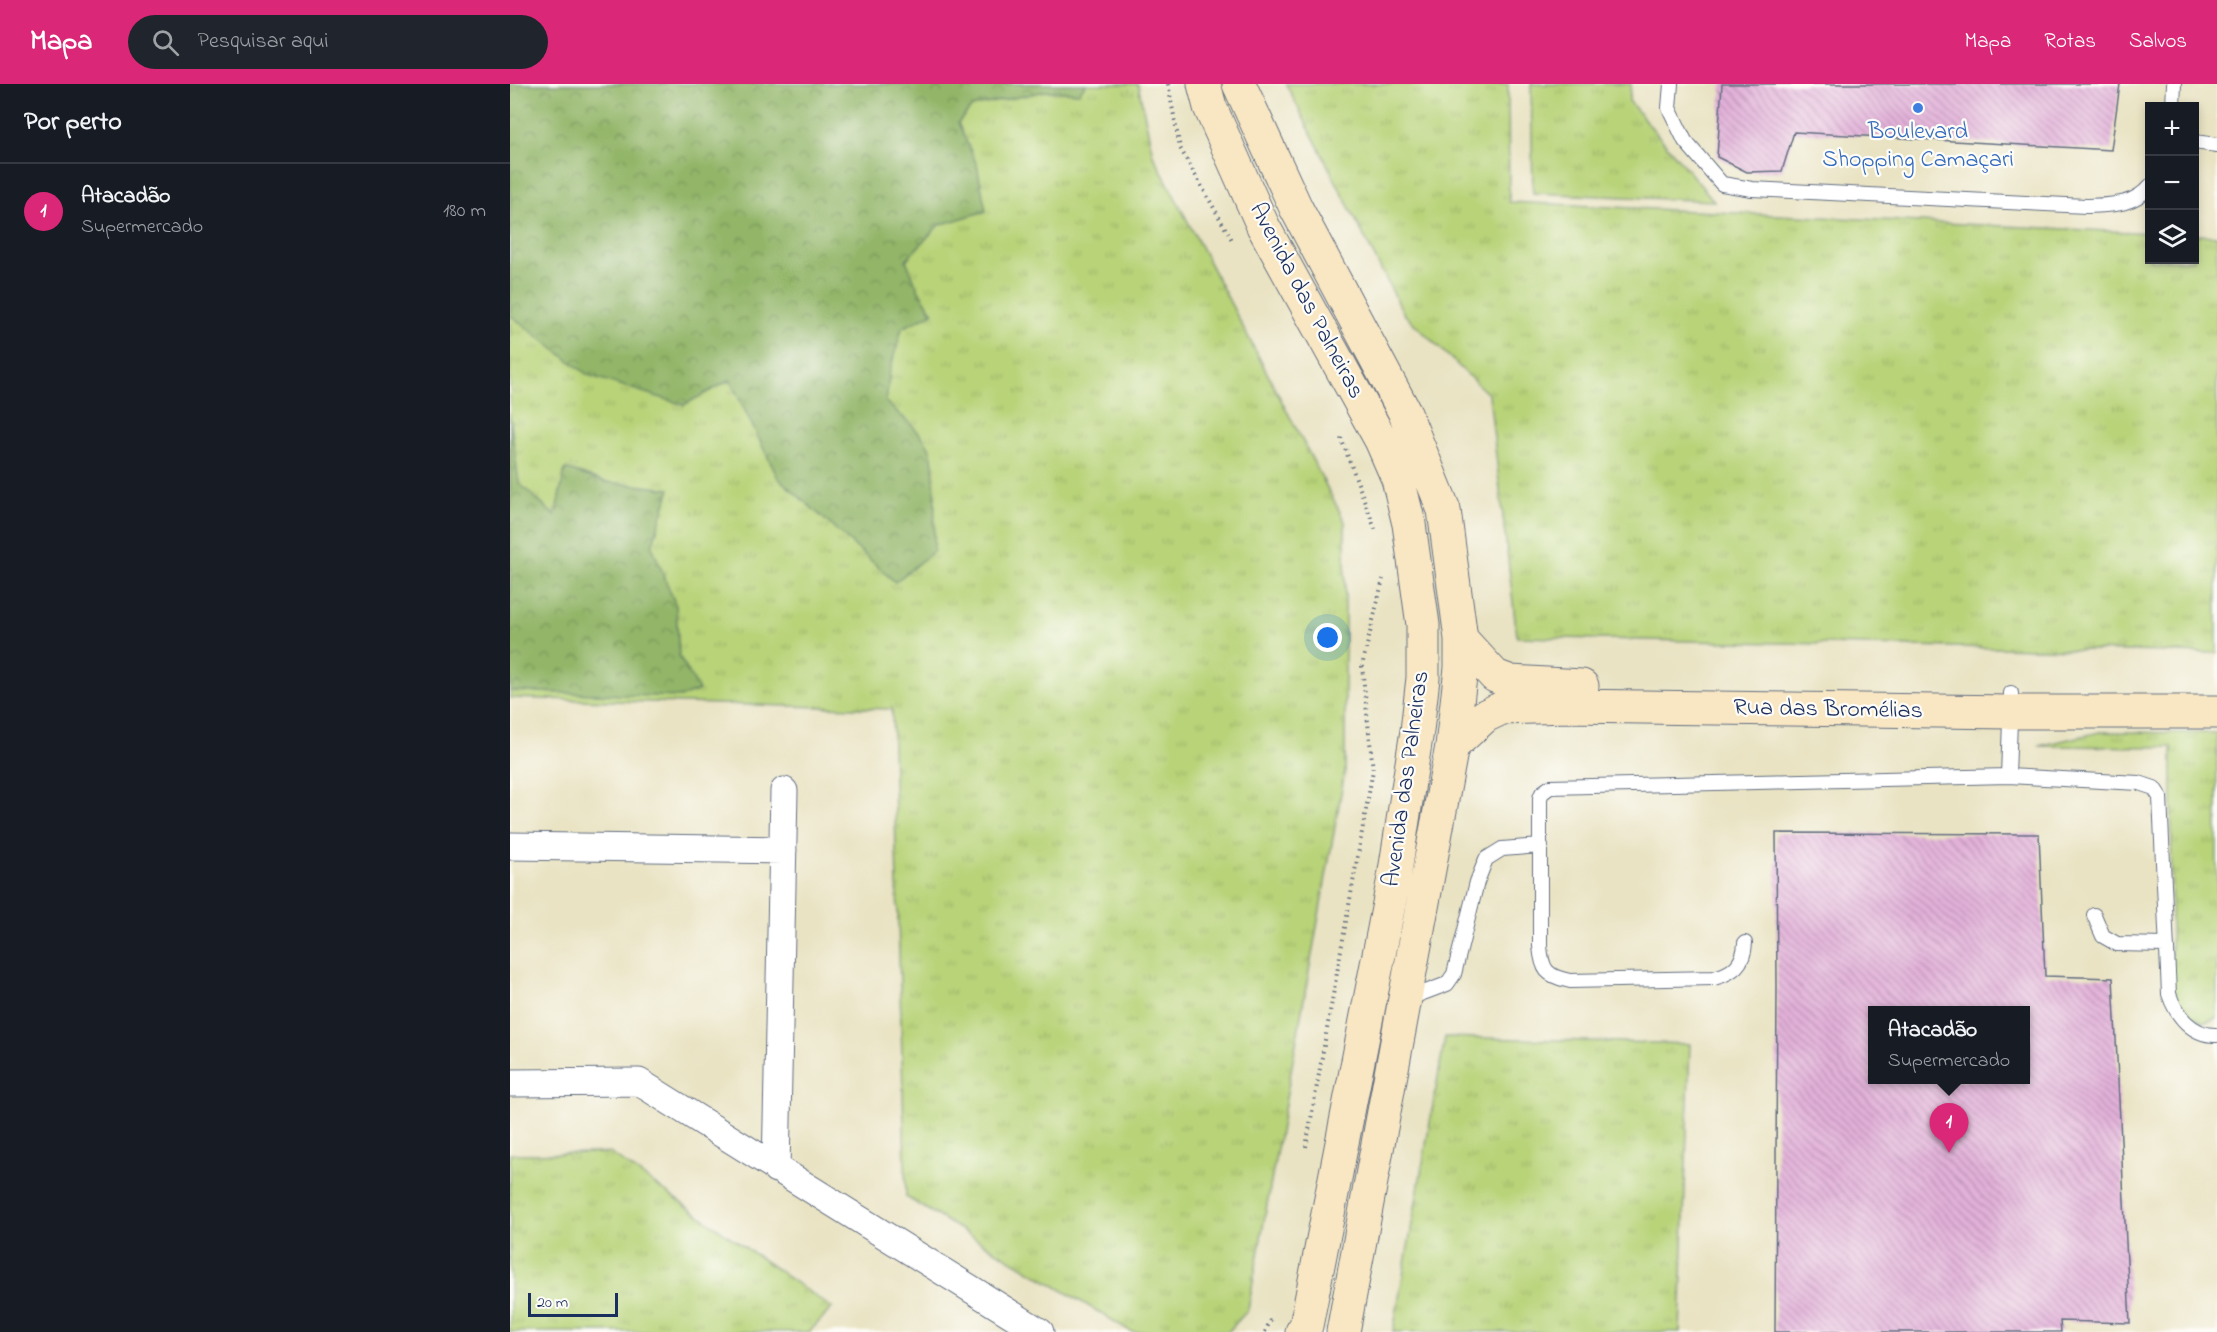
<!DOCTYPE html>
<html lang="pt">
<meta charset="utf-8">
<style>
body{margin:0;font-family:"Indie Flower",sans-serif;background:#20242c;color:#f1f3f6}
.controls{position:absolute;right:18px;top:18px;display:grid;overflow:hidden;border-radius:0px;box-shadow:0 3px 9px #0003}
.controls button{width:54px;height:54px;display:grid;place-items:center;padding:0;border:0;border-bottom:2px solid #363941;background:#171b24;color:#f1f3f6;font:30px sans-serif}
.scale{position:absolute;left:18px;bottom:15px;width:90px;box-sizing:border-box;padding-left:6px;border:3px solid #1b2f5e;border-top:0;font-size:16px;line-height:21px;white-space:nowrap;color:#1b2f5e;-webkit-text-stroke:4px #fdfcf7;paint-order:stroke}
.you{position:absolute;left:818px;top:554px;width:21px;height:21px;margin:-15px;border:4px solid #fff;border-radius:50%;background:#1a73e8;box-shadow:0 0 0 9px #1a73e833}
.badge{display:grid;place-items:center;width:39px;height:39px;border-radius:50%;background:#db2777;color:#fff;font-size:20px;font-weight:700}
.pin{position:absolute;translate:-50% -50px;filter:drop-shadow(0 2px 3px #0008)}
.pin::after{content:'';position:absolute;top:32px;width:21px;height:18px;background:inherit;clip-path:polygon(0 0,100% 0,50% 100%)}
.popup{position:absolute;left:1358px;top:922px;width:162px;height:78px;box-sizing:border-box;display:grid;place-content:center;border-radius:0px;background:#171b24;filter:drop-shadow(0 2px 4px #0005);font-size:20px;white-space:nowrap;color:#9ea1a6}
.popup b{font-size:22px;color:#f1f3f6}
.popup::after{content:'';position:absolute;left:50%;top:100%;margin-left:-12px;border:12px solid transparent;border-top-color:#171b24}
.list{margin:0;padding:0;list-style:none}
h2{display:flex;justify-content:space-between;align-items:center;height:78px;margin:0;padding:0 24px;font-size:26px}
h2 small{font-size:20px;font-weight:400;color:#9ea1a6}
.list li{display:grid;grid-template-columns:39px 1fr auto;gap:18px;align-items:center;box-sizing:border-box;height:96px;padding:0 24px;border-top:2px solid #363941}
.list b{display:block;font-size:22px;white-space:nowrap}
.list p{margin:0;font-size:20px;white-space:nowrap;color:#9ea1a6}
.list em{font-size:20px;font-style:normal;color:#9ea1a6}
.icon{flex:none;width:33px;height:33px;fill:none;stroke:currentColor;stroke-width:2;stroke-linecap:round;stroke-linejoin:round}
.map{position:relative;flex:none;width:1707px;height:1248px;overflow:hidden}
header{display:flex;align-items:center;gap:36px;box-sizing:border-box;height:84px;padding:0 30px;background:#db2777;color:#fff}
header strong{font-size:28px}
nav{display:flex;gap:33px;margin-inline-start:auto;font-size:21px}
.search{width:420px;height:54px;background:#20242c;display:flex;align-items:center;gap:15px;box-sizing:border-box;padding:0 21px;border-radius:33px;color:#9ea1a6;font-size:22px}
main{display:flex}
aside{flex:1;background:#171b24}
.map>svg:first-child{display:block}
</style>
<header>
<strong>Mapa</strong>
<div class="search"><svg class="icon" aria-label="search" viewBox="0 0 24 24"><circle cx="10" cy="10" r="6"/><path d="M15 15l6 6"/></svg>Pesquisar aqui</div>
<nav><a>Mapa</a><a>Rotas</a><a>Salvos</a></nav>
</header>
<main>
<aside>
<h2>Por perto<small></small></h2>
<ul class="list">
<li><span class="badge">1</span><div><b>Atacadão</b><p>Supermercado</p></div><em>180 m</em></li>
</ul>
</aside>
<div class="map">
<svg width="1707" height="1248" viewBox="0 0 1707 1248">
<defs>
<pattern id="grass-tufts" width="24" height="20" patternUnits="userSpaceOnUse" patternTransform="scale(1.5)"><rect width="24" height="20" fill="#b8d378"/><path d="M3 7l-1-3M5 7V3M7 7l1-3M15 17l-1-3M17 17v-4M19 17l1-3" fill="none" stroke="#9eb56a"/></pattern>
<pattern id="forest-crowns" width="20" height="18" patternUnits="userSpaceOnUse" patternTransform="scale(1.5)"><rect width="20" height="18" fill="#92b568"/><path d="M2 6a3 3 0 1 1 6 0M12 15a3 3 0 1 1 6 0" fill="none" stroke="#769459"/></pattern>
<pattern id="building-back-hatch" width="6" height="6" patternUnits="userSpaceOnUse" patternTransform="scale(1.5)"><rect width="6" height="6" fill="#e3b1d9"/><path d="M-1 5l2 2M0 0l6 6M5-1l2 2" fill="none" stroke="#b790b3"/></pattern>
</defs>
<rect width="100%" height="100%" fill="#fdfcf7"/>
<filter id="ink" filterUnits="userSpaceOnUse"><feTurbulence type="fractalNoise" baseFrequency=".0167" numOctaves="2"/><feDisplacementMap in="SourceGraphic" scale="12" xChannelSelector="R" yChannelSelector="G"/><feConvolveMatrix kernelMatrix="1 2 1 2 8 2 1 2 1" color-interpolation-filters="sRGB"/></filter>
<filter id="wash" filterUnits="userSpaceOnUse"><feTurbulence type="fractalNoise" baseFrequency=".008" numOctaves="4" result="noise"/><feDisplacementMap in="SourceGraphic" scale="24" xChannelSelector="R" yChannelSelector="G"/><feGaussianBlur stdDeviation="1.35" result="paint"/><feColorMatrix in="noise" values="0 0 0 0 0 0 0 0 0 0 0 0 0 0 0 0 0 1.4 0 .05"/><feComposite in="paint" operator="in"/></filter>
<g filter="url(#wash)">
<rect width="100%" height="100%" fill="#e9e3c3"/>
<path fill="url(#grass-tufts)" stroke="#6a816b" stroke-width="1.5" d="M0,0H628L643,71L835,438V687L738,1226L718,1248H622L396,1113L382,625L0,614Z
M776,0H998L999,118L1639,149L1640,176H1684L1685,151L1707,152V569L1007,553L979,311L894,230Z
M1021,0H1121L1119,17L1204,117L1023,109Z
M1590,648L1707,649V934L1694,938L1670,927L1661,901L1662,663L1529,662Z
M935,953L1180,960L1170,1248H883Z
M100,1069L322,1224L299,1248H0V1070Z"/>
<path fill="url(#forest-crowns)" stroke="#567263" stroke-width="1.5" d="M0,0H576L569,9L536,7L462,23L448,39L467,81L476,127L429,141L396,176L408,205L423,229L392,244L380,286L376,318C391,332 408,344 418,361C428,378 424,445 424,467L385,498L268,394L220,296L174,321L78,291L0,231Z
M0,333L9,399L45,432L55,385L96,398L160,405L142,462L166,522L169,572L189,606L171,613L0,607Z"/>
<g id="blocks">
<path fill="url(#building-back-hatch)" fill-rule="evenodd" d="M1212,0H1610L1601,66L1284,48L1272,87L1237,88L1207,73Z
M1266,749L1529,750L1535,892L1603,894L1620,1239L1550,1237L1551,1248H1265L1267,902ZM1362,926H1516V996H1362Z"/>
</g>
</g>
<g filter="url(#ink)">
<use href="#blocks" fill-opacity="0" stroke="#636e81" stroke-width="1.5"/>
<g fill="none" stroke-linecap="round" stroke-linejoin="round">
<g stroke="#636e81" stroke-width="16">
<path id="lane" d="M1161,0L1159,24L1175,57L1212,100L1242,105L1576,122C1599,121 1624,122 1640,102
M1663,22L1664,0
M1684,58L1707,61
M1501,609L1498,692L1629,699L1644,704L1650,713L1659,910C1666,931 1682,952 1707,951
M1584,831L1593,852L1607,860L1656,861
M1235,859C1234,880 1223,889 1204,894L1060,897C1036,892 1032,886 1030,862V714L1032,709L1040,703L1498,692
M897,915L937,900L944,890L967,798L976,775L992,765L1031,762"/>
</g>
<g stroke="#636e81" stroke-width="29">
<path id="street" d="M0,762L273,766
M0,999L129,998L530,1248
M266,1085L274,707"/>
</g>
<g stroke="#636e81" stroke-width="35">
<path id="secondary" d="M694,0L700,23L753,142L871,356L888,395L899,440L913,541V594L907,647L884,794L796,1242L792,1248
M729,0L786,124L894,327L934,426L951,555V584L942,662L833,1248
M951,555L985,592L1001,598L1072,602
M942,662L975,632L992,624L1059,622L1500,628H1707"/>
</g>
<path stroke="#636e81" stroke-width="4" stroke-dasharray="1.5 4.5" stroke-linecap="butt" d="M658,0L670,64L722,156
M831,354L865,445
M796,1063L863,686L852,582L873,495
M755,1248L761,1235"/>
<use href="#lane" stroke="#fff" stroke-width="14"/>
<use href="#street" stroke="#fff" stroke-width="27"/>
<use href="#secondary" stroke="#f9e7c3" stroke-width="33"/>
</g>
</g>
<circle fill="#3f7fe0" stroke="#fdfcf7" stroke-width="2" cx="1408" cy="24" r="6"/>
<g text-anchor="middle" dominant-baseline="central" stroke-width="4.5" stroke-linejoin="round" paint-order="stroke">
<g font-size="24" fill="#366cbe" stroke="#fdfcf7">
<text x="1408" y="48">Boulevard<tspan x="1408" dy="28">Shopping Camaçari</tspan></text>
</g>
<g font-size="24" fill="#1b2f5e" stroke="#fdfcf7">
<text transform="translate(796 217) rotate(62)">Avenida das Palneiras</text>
<text transform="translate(1318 626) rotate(1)">Rua das Bromélias</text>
<text transform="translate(897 695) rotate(-82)">Avenida das Palneiras</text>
</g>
</g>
</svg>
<div class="controls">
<button>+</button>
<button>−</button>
<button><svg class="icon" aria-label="layers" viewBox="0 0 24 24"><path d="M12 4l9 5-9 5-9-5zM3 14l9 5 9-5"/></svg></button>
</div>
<div class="scale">20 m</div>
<div class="you"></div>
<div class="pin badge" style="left:1439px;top:1069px">1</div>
<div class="popup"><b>Atacadão</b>Supermercado</div>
</div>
</main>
